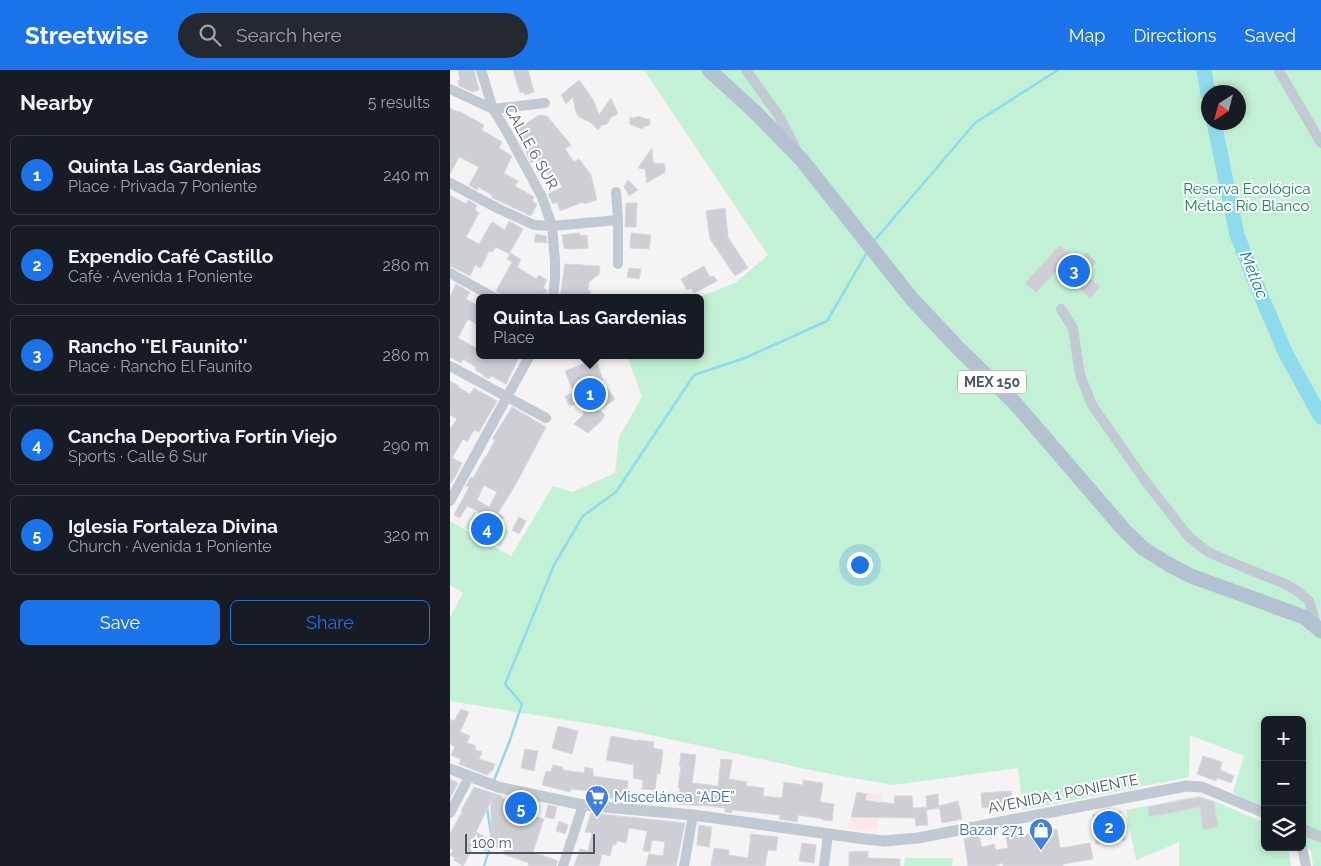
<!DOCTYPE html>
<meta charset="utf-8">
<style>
body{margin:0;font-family:Raleway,sans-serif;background:#242831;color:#f1f3f6}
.controls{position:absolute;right:15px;bottom:15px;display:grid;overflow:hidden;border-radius:8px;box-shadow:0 2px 8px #0003}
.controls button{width:45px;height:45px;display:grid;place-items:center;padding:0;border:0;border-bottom:1px solid #363941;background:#171b24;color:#f1f3f6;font:25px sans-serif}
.compass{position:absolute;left:751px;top:15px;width:45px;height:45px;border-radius:50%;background:#171b24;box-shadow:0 2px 8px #0003;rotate:216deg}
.scale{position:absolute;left:15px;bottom:12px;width:130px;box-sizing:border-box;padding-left:5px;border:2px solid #4a5661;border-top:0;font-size:14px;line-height:18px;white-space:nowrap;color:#4a5661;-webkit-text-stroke:4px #fff;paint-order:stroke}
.you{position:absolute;left:409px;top:494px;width:18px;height:18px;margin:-12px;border:4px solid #fff;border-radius:50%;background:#1a73e8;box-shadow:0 0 0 8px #1a73e833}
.badge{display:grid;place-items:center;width:32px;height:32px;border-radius:50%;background:#1a73e8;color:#fff;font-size:16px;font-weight:700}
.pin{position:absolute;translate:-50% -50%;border:2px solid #fff;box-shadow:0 1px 5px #0006}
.popup{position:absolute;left:26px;top:224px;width:228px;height:65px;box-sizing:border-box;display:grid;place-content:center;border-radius:8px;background:#171b24;filter:drop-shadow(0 1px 4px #0005);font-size:16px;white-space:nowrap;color:#9ea1a6}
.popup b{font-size:19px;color:#f1f3f6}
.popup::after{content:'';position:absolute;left:50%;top:100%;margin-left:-10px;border:10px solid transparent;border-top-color:#171b24}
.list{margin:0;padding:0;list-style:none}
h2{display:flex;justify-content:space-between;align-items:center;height:65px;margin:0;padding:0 20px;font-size:21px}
h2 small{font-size:16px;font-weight:400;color:#9ea1a6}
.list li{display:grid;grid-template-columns:32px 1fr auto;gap:15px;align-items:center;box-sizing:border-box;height:80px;margin:0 10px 10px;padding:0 10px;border:1px solid #363941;border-radius:8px}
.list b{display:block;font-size:19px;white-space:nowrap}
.list p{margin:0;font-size:16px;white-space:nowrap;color:#9ea1a6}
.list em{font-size:16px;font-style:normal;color:#9ea1a6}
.actions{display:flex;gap:10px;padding:15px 20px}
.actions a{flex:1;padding:11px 0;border:1px solid #1a73e8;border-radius:8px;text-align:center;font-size:18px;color:#1a73e8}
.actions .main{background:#1a73e8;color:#fff}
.icon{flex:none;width:28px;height:28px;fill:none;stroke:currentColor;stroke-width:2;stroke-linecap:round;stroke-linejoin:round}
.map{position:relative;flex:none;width:871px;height:796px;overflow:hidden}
header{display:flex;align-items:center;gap:30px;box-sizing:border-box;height:70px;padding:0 25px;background:#1a73e8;color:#fff}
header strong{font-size:24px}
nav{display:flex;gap:28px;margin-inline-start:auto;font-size:18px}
.search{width:350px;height:45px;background:#242831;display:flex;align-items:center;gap:12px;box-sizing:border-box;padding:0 18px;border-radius:28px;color:#9ea1a6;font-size:19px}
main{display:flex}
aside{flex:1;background:#171b24}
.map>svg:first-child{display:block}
</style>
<header>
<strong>Streetwise</strong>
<div class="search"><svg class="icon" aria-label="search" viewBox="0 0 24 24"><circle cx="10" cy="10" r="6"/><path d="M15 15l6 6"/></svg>Search here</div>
<nav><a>Map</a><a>Directions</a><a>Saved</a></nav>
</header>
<main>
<aside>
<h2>Nearby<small>5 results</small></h2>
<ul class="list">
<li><span class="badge">1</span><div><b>Quinta Las Gardenias</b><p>Place · Privada 7 Poniente</p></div><em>240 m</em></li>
<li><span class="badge">2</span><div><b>Expendio Café Castillo</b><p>Café · Avenida 1 Poniente</p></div><em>280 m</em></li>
<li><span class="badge">3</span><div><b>Rancho ''El Faunito''</b><p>Place · Rancho El Faunito</p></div><em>280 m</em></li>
<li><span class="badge">4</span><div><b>Cancha Deportiva Fortín Viejo</b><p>Sports · Calle 6 Sur</p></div><em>290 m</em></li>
<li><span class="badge">5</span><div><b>Iglesia Fortaleza Divina</b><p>Church · Avenida 1 Poniente</p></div><em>320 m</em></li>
</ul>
<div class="actions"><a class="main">Save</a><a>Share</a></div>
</aside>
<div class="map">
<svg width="871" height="796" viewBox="0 0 871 796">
<rect width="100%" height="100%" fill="#f5f3f3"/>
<path fill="#fce8e6" d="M407,722L432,724L426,761L398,758Z"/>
<path fill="#c3f1d5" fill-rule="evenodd" d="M194,0H871V796H863L861,781L852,771V650H815V743L783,722L794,686L740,665L739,707L573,740L568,698L443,715L370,702L178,660L0,631V547L13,523L0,515V451L61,486L103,416L122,422L165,403L169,367L192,327L177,286L178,285H250V228H247L285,213L318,185ZM758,22H788V52H758Z
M24,441L59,461L50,477L15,458Z
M749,726L764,731L815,753V777H838L841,796H729V772L686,790L676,740Z
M455,788H503L502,796H454Z"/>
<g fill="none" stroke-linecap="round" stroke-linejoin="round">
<path stroke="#90daee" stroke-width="2.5" d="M424,171L525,53L608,0
M43,713L60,670L72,634L55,614L104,495L133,446L166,422L244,305L295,288L377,251L416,184
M34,796L42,770L37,738"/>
<path stroke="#90daee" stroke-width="15" d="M754,0L758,24
M764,52L787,165L812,228L836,284L871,347"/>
</g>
<path fill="#cdcfd5" stroke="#d7d9de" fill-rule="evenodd" d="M8,0H24L29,20L23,22L9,16L8,11L10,10Z
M63,0H78L84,22L75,25L74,22L70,23Z
M129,10L144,31L149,45L161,28L168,44L161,47L157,54L152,55L148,60L140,52L133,49L128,46L125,39L123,27L116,34L111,25Z
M0,38L8,42L9,41L34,55L32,60L52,72L49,78L62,86L54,103L68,111L65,116L84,127L82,131L87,134L81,146L45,129L41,127L42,125L28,117L27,120L19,115L29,97L9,87L0,104Z
M89,45L97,46L121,75L115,79L124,92L129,89L141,105L147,130L134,134L133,132L110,141L107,132L103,134L98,124L112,117L103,101L98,105L87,89L81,93L76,82L79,79L66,60Z
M188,46L200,50V54L198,56H194L192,59L180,54V47L184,48Z
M202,78L203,93L215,94V102L197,113L195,99L188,98Z
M178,110L188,120L179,126L177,121L174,117Z
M0,125L16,134L18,130L27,135L25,140L29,143L16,167L29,174L42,152L55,160L59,151L73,159L59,184L46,177L42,182L39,181L31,198L25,195L20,206L0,196Z
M176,133H187L186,157H175Z
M275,138L278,167L298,198L285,206L260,169L256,141Z
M130,163V166L137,165L138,178L120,179L114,178L112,165Z
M181,163L201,165L199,179L180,178Z
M86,164L96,166L97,173L84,172Z
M610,175L628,192L636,182L646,192L636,204L650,217L640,228L608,199L586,223L575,213Z
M61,183L71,190L67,197L86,209L89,205L97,210L93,218L97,220L96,228H55L46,221L62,192L57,189Z
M115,194L150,196L149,204L139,212L138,221H141L139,228H110Z
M254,196L260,207L264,206L267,211L244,223L241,218L237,220L231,209Z
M179,198L191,199L189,209L177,207Z
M6,214L20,222L16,229L30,237V256L18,249L8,268L30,280V285H70L56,314L41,306L39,309L33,306L34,305L25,300L26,297L13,289L11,293L0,287V226Z
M146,289L154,314L165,329L150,340L155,345L150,352L138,363L124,354L134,344L129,333L119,336L115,326L124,323L115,301Z
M0,311L9,316L8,317L20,324L24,318L47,331L29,362L24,360L17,372L13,369L2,388L12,393L5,407L0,414V359L7,349L0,345Z
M62,337L96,357L66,414L48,443L54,447L50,454L28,443L29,442L17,436L10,448L4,445L19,417L16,416L21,407L23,408L35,387H36L45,370L42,369ZM34,415L47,422L39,437L27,430Z
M69,447L76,451L69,464L62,460Z
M11,639L19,642L10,662L20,666L17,673L26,676L25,680L32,682L29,689L45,694L43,700L37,705L9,694L11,689L1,685L5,677L0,674V649L4,651Z
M108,656L128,661L122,684L102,678Z
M161,666L188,671V670L204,672L203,678L213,680L210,704L207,703L205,720L192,719L193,710L183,708L184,695L156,690Z
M75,679L88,681L84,701L71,698Z
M231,683L246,685L242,713L268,716L271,689L282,690L279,709L297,712L296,716L314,718L313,726L332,728L334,712L353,715V710L373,713L370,732L384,734L382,751L373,750V749L348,745L347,752L329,749L330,745L282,740V743L275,742V738L251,735L250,736L228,734L230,718L228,717L231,696H229Z
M753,686L772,692L770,700L784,706L781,713L767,708L766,711L747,704Z
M103,695L113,697V700L134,703L135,697L143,699V706L178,711L176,728L169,727L168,730L152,727V725L141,724V721L121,719L120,722L92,715L96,701L101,702Z
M0,709L8,713L0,728Z
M24,717L52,726V728L68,732L69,729L77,731L74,743L94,749L83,782L108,791L106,796H78L79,793L53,784L54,780L41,775V731L26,762L40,770L36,781L25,775L13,796L4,790L5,788L0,785L3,780L0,778V764L12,742L11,741Z
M561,721L562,736L532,738L531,723Z
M407,722L417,724L415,730L431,733V732L444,734L445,726H462L463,738L476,737L478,755L466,756L465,748L401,747Z
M488,724L489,738L477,740L476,726Z
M749,727L764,732L768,757L753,760L750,737L699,747L698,737Z
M508,731L512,749L492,753L489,736Z
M98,735L107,737L104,749L95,747Z
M671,741L675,770L646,774L643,745Z
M141,743L235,753L226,796H196L199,784L213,786L215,772L202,770L200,782L193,781L197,761L179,758L176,773L167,771L166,775L163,774L160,786L152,784L149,796H124L130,779L138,781L142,763L135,762Z
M109,751L118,755L115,764L106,761Z
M249,755L262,757L259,777L247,775Z
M566,757L568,766L607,759L610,778L640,773L643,789L613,794V796H553V793L543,796H518L514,769L529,765L532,777L544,774L546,780L558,778L554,759Z
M301,764L328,767L326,781L318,780L315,796H261L264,778L279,780V785L298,788Z
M352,773L366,775L364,793L349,791Z
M418,781V788L450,789V796H399V782Z"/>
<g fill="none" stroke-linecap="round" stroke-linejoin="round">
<path stroke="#c1cad2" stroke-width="10" d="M31,0L43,39L57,62L92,127L102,156L105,191V208L103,228
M296,0L329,46L346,79
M829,1L871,73
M0,19L43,39L95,33
M0,113L49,139L84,155L102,156L168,150
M166,122L168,150V194
M0,203L45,228
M611,239L623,258L630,305L642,335L696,412L739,467L758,482L800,500L833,513L846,520L859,531L867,557
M0,296L96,348
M0,431L80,285
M0,743L19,707
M852,777L856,796
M113,796L133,735
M234,796L243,745
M374,796L378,764"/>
<path stroke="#c1cad2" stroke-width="11" d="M0,699L48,717L133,735L243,745L415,769L434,771L468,768L736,716L752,717L815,743
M852,759L871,767"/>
<path stroke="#b3c2d1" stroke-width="15" d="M259,0L305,42L351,89L462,229L509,279L564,332L675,461L694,479L718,494L741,506L854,547L871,561"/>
</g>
<defs>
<g id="supermarket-pin" transform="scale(1.25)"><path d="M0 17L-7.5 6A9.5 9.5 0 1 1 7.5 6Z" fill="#3f7fe0" stroke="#fff"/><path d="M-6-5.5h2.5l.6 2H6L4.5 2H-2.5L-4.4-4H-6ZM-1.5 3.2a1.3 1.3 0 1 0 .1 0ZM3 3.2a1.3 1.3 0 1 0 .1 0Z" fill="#fff"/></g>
<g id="shop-pin" transform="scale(1.25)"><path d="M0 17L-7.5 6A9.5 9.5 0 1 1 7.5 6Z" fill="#3f7fe0" stroke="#fff"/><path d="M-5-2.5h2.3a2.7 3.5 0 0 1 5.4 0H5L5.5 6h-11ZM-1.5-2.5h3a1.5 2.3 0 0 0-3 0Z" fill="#fff"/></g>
</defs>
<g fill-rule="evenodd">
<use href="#supermarket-pin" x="147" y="727"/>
<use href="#shop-pin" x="591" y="760"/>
</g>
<g text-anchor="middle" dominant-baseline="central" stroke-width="4" stroke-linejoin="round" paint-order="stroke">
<rect fill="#fff" stroke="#808990" stroke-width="1" x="508" y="300.5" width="68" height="23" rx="4"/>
<g font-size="14" font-weight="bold" fill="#4a5661">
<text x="542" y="312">MEX 150</text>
</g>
<g font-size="15" fill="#4a5661" stroke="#fff">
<text transform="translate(81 77) rotate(61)">CALLE 6 SUR</text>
<text transform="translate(613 724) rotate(-11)">AVENIDA 1 PONIENTE</text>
</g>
<g font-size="15" fill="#17864f" stroke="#fff">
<text x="797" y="119">Reserva Ecológica<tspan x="797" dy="17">Metlac Río Blanco</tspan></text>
</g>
<g font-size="15" fill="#366cbe" stroke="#fff" text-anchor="start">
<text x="164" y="727">Miscelánea “ADE”</text>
<text x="574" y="760" text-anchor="end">Bazar 271</text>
</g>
<g font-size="16" font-style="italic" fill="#0c7c9b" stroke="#fff">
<text transform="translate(804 205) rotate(68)">Metlac</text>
</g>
</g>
</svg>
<div class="controls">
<button>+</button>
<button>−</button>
<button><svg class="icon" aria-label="layers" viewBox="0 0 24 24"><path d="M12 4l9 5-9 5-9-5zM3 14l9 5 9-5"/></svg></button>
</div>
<svg class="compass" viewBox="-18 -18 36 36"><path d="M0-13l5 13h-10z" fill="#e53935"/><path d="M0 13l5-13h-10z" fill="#9ea1a6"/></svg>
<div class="scale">100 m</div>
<div class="you"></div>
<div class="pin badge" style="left:140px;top:324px">1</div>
<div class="popup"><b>Quinta Las Gardenias</b>Place</div>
<div class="pin badge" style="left:659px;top:757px">2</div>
<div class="pin badge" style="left:624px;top:201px">3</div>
<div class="pin badge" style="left:37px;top:459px">4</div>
<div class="pin badge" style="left:71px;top:738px">5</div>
</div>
</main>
